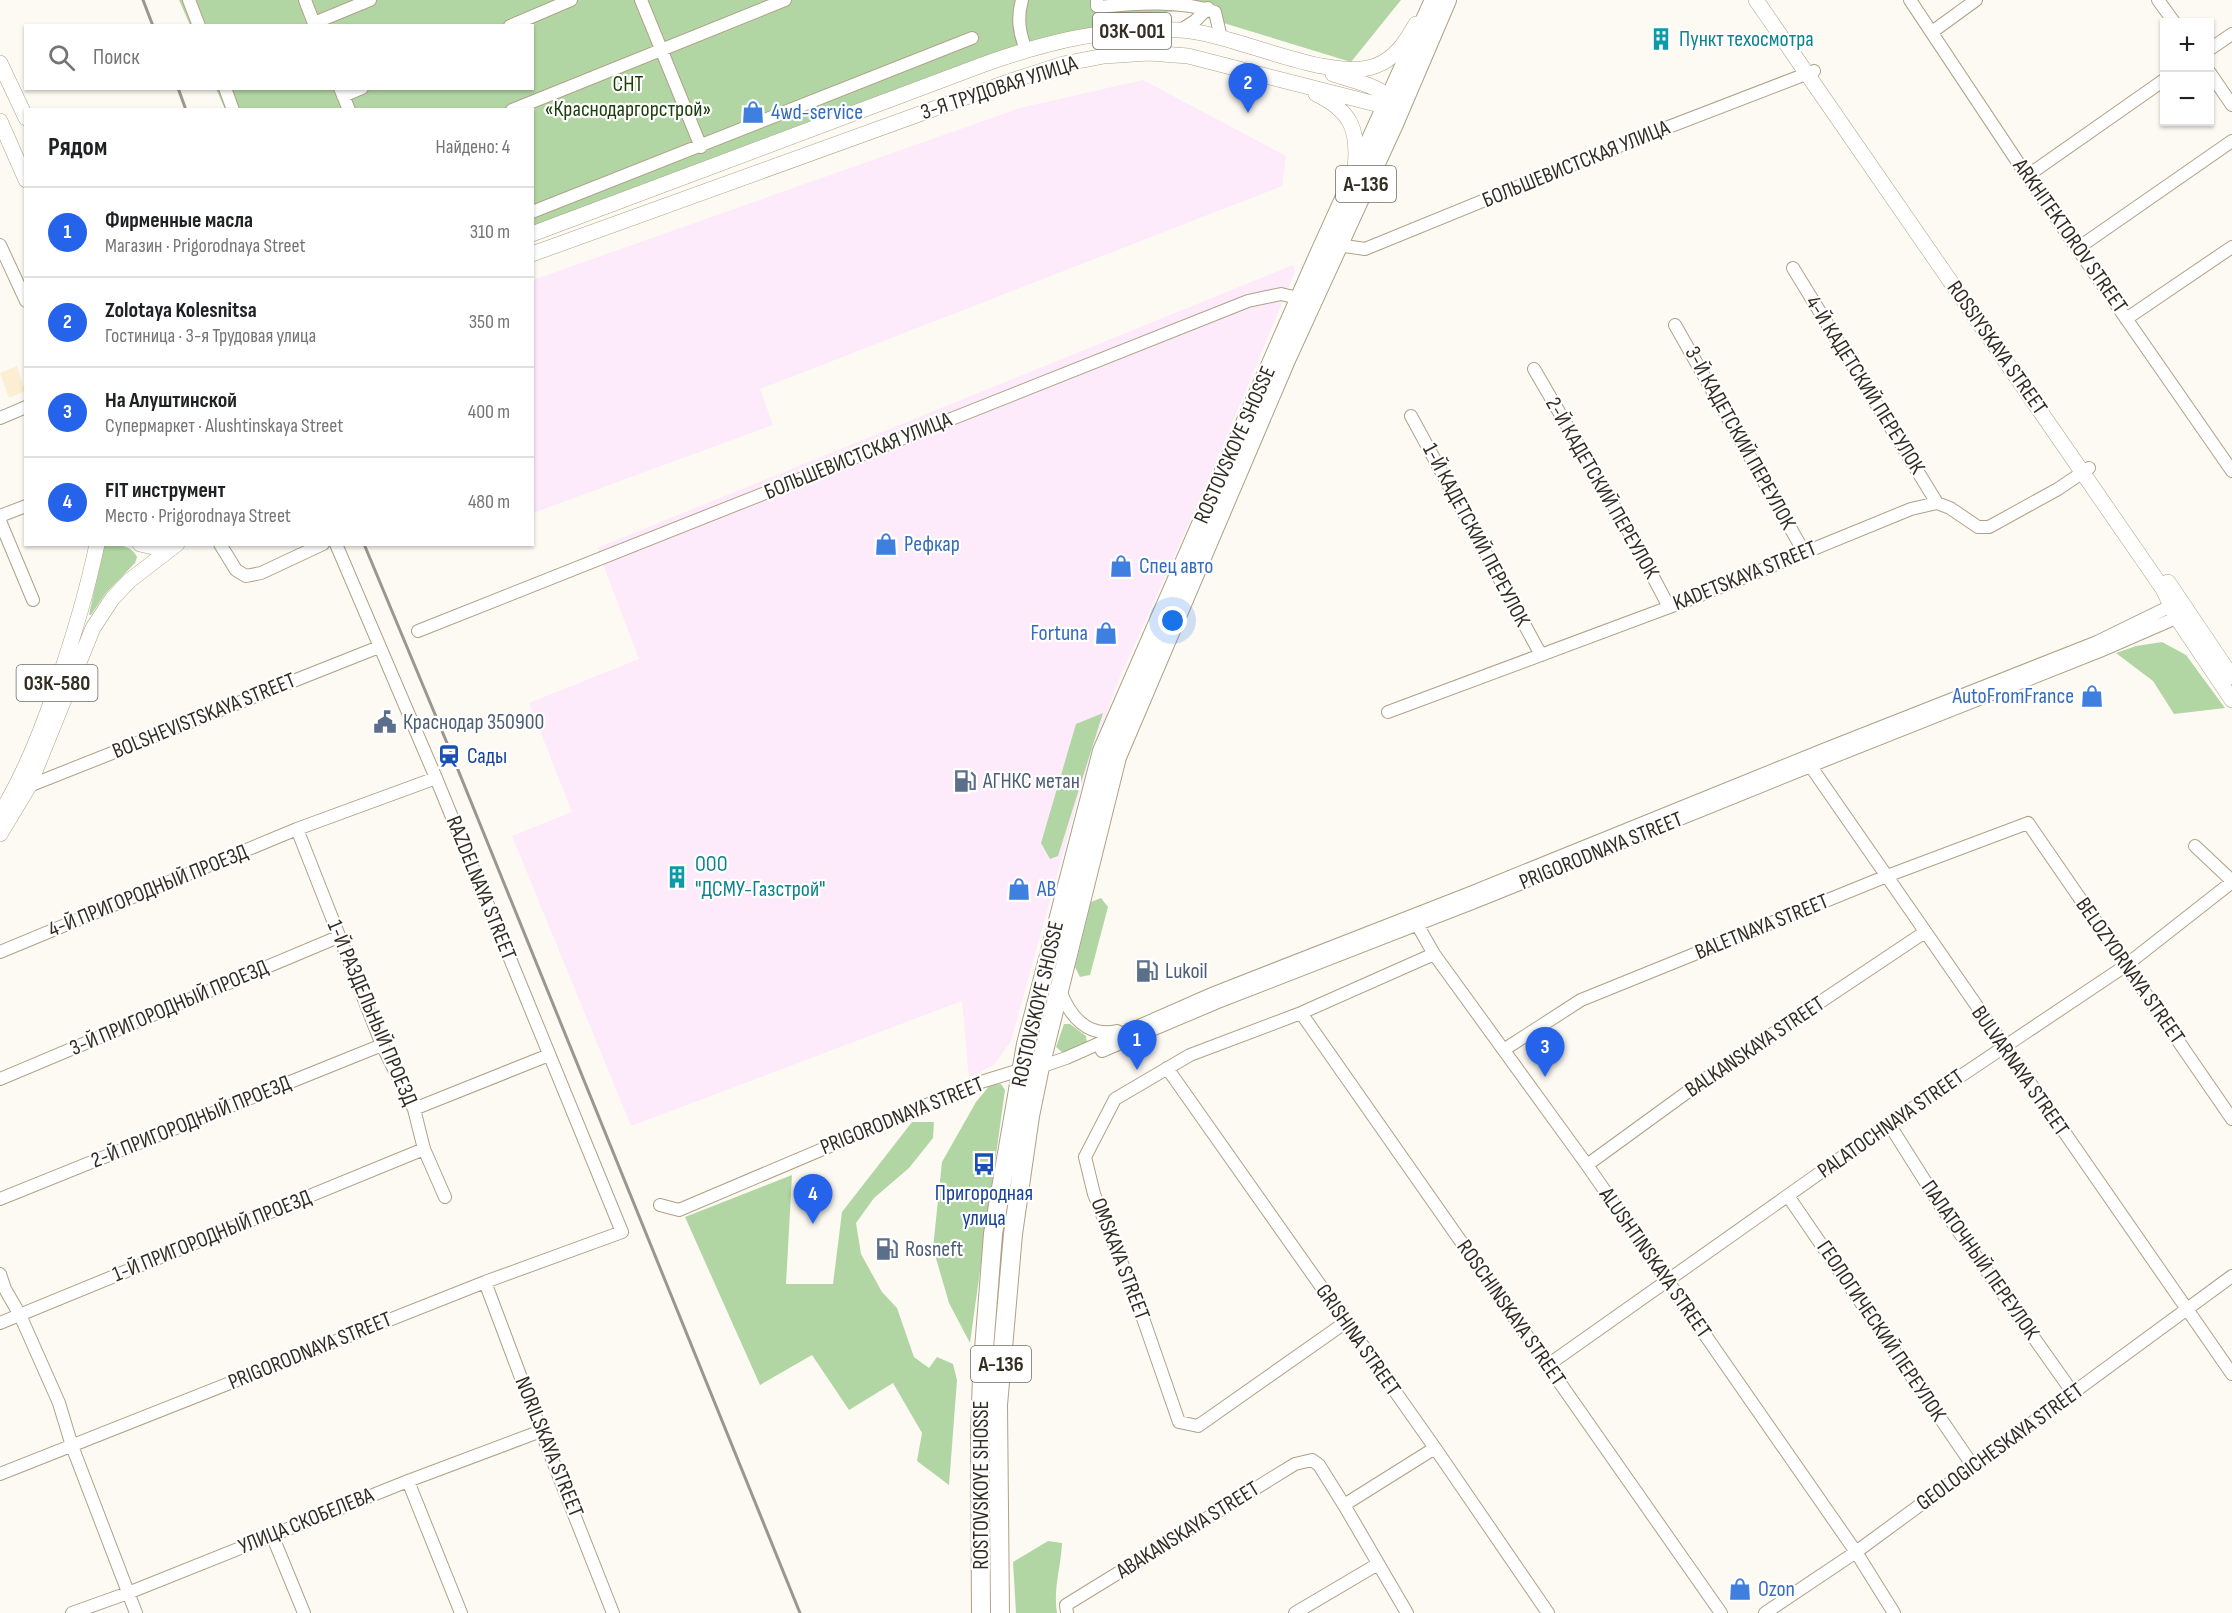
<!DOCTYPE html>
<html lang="ru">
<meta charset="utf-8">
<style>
body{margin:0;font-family:"Sofia Sans Condensed",sans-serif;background:#f2f2f2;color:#202124}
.controls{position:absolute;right:18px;top:18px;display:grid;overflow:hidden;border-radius:0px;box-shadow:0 2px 4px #0004}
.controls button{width:54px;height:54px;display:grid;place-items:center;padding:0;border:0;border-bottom:2px solid #e0e0e0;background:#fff;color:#202124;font:30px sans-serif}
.you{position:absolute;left:1173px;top:621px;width:21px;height:21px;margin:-15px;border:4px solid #fff;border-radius:50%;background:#1a73e8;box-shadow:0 0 0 9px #1a73e833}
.badge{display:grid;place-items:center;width:39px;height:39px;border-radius:50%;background:#2563eb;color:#fff;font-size:20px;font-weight:700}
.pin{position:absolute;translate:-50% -50px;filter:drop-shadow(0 2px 3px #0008)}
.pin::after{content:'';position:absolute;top:32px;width:21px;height:18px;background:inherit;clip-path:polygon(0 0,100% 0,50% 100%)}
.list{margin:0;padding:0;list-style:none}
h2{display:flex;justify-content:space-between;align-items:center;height:78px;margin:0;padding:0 24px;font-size:26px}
h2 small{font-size:20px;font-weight:400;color:#757577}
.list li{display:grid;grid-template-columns:39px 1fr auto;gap:18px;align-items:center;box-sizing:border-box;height:90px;padding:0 24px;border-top:2px solid #e0e0e0}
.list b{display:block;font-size:22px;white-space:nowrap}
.list p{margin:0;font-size:20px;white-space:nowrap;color:#757577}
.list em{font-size:20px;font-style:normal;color:#757577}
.icon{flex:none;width:33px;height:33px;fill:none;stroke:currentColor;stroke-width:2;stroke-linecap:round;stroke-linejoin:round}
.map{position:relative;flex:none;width:2232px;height:1613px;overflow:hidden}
.search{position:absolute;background:#fff;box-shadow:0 2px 4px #0004;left:24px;top:24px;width:510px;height:66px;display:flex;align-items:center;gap:15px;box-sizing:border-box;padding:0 21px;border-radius:0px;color:#757577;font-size:22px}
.panel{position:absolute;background:#fff;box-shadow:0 2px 4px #0004;left:24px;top:108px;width:510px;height:438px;border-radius:0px}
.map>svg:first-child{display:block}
</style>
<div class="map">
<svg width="2232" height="1613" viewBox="0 0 2232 1613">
<rect width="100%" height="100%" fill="#fdfaf4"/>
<path fill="#fceed2" d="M17,366L25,391L9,398L0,373Z"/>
<path fill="#fdeafa" d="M1143,80L1286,156L1282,186L760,389L773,425L533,513V280L1020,108Z
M1293,265L1295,272L1210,476L1117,684L1081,789L1011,1041L994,1065L969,1078L962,1001L631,1126L512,836L572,812L529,703L639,659L597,548Z"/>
<path fill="#b2d6a3" d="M179,0H1401L1351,62L1184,11L1131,14L1026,50L533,234L532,110L225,109L216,89L532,88V26L190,25Z
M104,545C117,545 131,544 137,557L135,563L105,594L91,615H89Z
M2162,642L2186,655L2225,708L2174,714L2153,681L2116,653L2136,646Z
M1103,713L1058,856L1050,859L1041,843L1076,724Z
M1101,898L1108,907L1090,975L1080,977L1075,967L1091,902Z
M1064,1024H1070L1086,1036L1087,1043L1063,1053L1056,1047Z
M1001,1084L1005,1090L970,1343L949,1303L933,1248L942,1162L976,1102L990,1085Z
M912,1122H934L933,1138L909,1168L874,1198L856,1223L861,1254L882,1292L897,1308L914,1357L929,1368L937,1357L953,1364L957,1380L949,1485L917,1461L922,1433L893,1383L849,1410L812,1355L760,1385L685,1217L792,1175L786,1284H833L842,1212Z
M1048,1541L1062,1543C1061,1567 1053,1589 1057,1613H1016L1013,1562Z"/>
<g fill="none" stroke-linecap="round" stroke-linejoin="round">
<g stroke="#afa187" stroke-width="14">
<path id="minor" d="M189,0L199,26
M305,0L315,26
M641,0L701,147
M1022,0C1017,18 1019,32 1026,50
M1097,0V6L1100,7C1136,3 1181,0 1215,12L1221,38
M1910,0L2027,176L2232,471
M2158,0L2174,22
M314,23L370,0
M510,26L571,0
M1181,30L1195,21L1208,8
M1932,32L1976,0
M2210,49L2232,34
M2210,73L2232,105
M225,88L233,110
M340,88L349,110
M343,96L362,88
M512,110L785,0
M2027,176L2164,80
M532,212L972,38
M0,245L26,301
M1338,245L1365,249L1588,158L1814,71
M2078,248L2232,141
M1793,268L1937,503
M2126,319L2232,247
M1675,325L1804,552
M1534,369L1632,537L1669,607
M1411,416L1541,655
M0,418L26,407
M0,516L26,506
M0,521L33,600
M220,544L236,570L246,576L261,573L323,544
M418,631L1248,301L1281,294L1306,300
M1388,712L1691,599L1911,509L1937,503L1950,508L1978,527H1989L2058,489L2089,468
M1807,761L2232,1374
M29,786L379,647
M297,829L382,1045L414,1109L424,1149L445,1197
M2195,846L2232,881
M1414,919L1434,954L1587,1165L1856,1552L1894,1613
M0,952L297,829L436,778
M1060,990C1069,1015 1087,1038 1117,1031
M1301,1013L1721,1613
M1505,1049L1581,1000L1887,876L2028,823L2232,1119
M1102,1051L1218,1002L1475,902L1828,759L2100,651L2185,614
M1167,1068L1435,1448L1548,1613
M0,1079L338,937
M414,1109L549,1055
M1889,1124L1942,1208L2073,1393
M1587,1165L1708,1077L1925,932
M1788,1196L1973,1466
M0,1199L382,1045
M660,1205L679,1210L981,1082L1020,1070L1040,1067L1066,1058L1214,993L1470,893L1823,750L2097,642L2177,603
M0,1274L5,1289L20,1315L59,1403L72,1446L136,1613
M485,1282L541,1431L613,1613
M1346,1322L1198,1426L1179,1422L1137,1301L1094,1194L1085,1157L1115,1099L1190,1055L1301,1013L1434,954
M0,1323L424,1149
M1548,1365L1889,1124L2125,966L2232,882
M0,1474L485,1282L622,1232L436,778L336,544
M408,1481L461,1613
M1344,1505L1435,1448
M272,1535L304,1613
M72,1613L128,1593L408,1481L541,1431
M1067,1613L1066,1605L1295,1464L1312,1460L1319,1465L1344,1505L1407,1613
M1295,1613L1378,1564
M1765,1613L1856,1552L2232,1276"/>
</g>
<g stroke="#afa187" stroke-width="16">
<path id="major" d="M1756,0L2163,589L2177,618L2232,700
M0,63L26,118
M1333,74C1350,80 1389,87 1394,106
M1316,94C1352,111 1359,131 1355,169
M0,121L26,180
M532,234L982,65C1049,41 1107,27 1179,30C1232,32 1328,83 1375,66C1395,59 1406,42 1416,24
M532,254L1008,82L1063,64L1104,56L1149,53L1188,56L1376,104L1394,97
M140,544L153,547L170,544
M2168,582L2232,677
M0,814C25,774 42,730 57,685C73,638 87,593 97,544
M0,834L29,786L93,628L112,599L129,581L177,544"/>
</g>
<g stroke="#afa187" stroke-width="20">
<path id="highway" d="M981,1613L980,1433L982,1375L993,1234L1026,1044L1102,751L1315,263L1434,0
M1000,1613L998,1405L1013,1234L1030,1116L1040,1067L1117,757L1286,360L1394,124L1447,0"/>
</g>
<use href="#minor" stroke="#fff" stroke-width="12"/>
<use href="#major" stroke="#fff" stroke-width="15"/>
<use href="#highway" stroke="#fff" stroke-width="18"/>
<path stroke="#9b978e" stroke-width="3" d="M143,0L153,26
M178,88L186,110
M364,544L452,755L800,1613"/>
</g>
<defs>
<g id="building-bare" transform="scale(1.8)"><path d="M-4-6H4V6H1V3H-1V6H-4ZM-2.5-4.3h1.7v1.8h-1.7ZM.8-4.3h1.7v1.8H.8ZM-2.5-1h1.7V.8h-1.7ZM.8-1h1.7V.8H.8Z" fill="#0f9aa8" stroke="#fff" stroke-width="2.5" paint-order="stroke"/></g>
<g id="shop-bare" transform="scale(1.8)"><path d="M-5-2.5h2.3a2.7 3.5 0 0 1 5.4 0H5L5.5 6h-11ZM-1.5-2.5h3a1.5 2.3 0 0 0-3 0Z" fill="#3f7fe0" stroke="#fff" stroke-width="2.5" paint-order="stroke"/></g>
<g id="civic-bare" transform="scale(1.8)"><path d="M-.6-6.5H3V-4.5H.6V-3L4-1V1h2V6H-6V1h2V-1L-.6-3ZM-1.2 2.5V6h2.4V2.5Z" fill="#5c6f8a" stroke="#fff" stroke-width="2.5" paint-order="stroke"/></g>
<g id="station-bare" transform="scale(1.8)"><path d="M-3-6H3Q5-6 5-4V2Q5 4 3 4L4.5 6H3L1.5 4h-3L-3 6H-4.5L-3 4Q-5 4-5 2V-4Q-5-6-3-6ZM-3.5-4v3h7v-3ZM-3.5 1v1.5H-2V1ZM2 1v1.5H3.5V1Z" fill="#1a4fb4" stroke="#fff" stroke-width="2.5" paint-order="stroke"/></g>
<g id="fuel-bare" transform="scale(1.8)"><path d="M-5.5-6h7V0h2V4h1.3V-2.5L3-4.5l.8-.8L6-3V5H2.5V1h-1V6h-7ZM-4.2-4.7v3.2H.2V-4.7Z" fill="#5c6f8a" stroke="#fff" stroke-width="2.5" paint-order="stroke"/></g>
<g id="bus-bare" transform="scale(1.8)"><path d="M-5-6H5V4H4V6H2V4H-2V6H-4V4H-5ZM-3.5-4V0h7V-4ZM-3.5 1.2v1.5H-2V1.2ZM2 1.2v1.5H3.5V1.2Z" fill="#1a4fb4" stroke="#fff" stroke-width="2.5" paint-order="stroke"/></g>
</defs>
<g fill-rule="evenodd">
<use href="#building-bare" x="1661" y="39"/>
<use href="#shop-bare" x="753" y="112"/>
<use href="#shop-bare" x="886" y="544"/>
<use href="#shop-bare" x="1121" y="566"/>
<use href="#shop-bare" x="1106" y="633"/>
<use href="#shop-bare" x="2092" y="696"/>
<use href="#civic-bare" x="385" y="722"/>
<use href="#station-bare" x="449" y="756"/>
<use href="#fuel-bare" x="965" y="781"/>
<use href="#building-bare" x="677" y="877"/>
<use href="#shop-bare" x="1019" y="889"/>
<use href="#fuel-bare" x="1147" y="971"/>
<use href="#bus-bare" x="984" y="1164"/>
<use href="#fuel-bare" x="887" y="1249"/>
<use href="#shop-bare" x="1740" y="1589"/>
</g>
<g text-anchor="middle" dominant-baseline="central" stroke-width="4.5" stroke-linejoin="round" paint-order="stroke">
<g fill="#fff" stroke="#706d65" stroke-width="1.5">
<rect x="1093" y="13" width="78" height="36" rx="4.5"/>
<rect x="1336" y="166" width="60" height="36" rx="4.5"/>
<rect x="16.5" y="665" width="81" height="36" rx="4.5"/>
<rect x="971" y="1346" width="60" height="36" rx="4.5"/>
</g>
<g font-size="21" font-weight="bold" fill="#332e23">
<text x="1132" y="31">03К-001</text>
<text x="1366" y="184">А-136</text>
<text x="57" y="683">03К-580</text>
<text x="1001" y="1364">А-136</text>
</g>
<g font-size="22" fill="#0d838f" stroke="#fff" text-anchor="start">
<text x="1679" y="39">Пункт техосмотра</text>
<text x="695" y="864">ООО<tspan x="695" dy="25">"ДСМУ-Газстрой"</tspan></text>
</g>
<g font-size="22" fill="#1b3d08" stroke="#fff">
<text x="628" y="84">СНТ<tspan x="628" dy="25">«Краснодаргорстрой»</tspan></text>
</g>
<g font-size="22" fill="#332e23" stroke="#fff">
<text transform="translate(999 88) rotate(-18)">3-Я ТРУДОВАЯ УЛИЦА</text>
<text transform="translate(1576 164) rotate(-22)">БОЛЬШЕВИСТСКАЯ УЛИЦА</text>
<text transform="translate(2070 236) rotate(55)">ARKHITEKTOROV STREET</text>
<text transform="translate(1997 348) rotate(55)">ROSSIYSKAYA STREET</text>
<text transform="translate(1865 385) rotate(58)">4-Й КАДЕТСКИЙ ПЕРЕУЛОК</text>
<text transform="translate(1740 438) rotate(61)">3-Й КАДЕТСКИЙ ПЕРЕУЛОК</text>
<text transform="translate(1235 445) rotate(-66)">ROSTOVSKOYE SHOSSE</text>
<text transform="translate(858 456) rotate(-22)">БОЛЬШЕВИСТСКАЯ УЛИЦА</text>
<text transform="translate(1602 488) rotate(60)">2-Й КАДЕТСКИЙ ПЕРЕУЛОК</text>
<text transform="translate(1476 535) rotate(62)">1-Й КАДЕТСКИЙ ПЕРЕУЛОК</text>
<text transform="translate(1745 576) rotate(-22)">KADETSKAYA STREET</text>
<text transform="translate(204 716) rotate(-22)">BOLSHEVISTSKAYA STREET</text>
<text transform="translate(1601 851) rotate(-22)">PRIGORODNAYA STREET</text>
<text transform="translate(481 888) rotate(68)">RAZDELNAYA STREET</text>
<text transform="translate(148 891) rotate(-22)">4-Й ПРИГОРОДНЫЙ ПРОЕЗД</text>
<text transform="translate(1762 927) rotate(-22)">BALETNAYA STREET</text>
<text transform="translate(2130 971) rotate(55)">BELOZYORNAYA STREET</text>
<text transform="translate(1038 1004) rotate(-77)">ROSTOVSKOYE SHOSSE</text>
<text transform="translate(169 1008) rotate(-23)">3-Й ПРИГОРОДНЫЙ ПРОЕЗД</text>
<text transform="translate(372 1013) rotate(67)">1-Й РАЗДЕЛЬНЫЙ ПРОЕЗД</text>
<text transform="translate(1755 1047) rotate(-34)">BALKANSKAYA STREET</text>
<text transform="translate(2020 1071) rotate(55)">BULVARNAYA STREET</text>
<text transform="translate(902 1116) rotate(-22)">PRIGORODNAYA STREET</text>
<text transform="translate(191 1122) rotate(-22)">2-Й ПРИГОРОДНЫЙ ПРОЕЗД</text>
<text transform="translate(1891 1124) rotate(-35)">PALATOCHNAYA STREET</text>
<text transform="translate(212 1236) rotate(-22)">1-Й ПРИГОРОДНЫЙ ПРОЕЗД</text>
<text transform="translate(1120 1259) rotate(69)">OMSKAYA STREET</text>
<text transform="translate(1980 1260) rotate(55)">ПАЛАТОЧНЫЙ ПЕРЕУЛОК</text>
<text transform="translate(1655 1263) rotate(55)">ALUSHTINSKAYA STREET</text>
<text transform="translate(1511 1313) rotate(55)">ROSCHINSKAYA STREET</text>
<text transform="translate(1881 1331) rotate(56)">ГЕОЛОГИЧЕСКИЙ ПЕРЕУЛОК</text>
<text transform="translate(1358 1340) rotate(55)">GRISHINA STREET</text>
<text transform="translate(310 1351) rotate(-22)">PRIGORODNAYA STREET</text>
<text transform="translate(549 1447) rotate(68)">NORILSKAYA STREET</text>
<text transform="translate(2000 1447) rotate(-36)">GEOLOGICHESKAYA STREET</text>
<text transform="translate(981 1485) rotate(-90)">ROSTOVSKOYE SHOSSE</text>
<text transform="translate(306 1521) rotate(-22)">УЛИЦА СКОБЕЛЕВА</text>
<text transform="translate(1188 1530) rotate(-32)">ABAKANSKAYA STREET</text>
</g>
<g font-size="22" fill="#366cbe" stroke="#fff" text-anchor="start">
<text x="771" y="112">4wd-service</text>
<text x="904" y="544">Рефкар</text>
<text x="1139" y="566">Спец авто</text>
<text x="1088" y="633" text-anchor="end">Fortuna</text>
<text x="2074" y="696" text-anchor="end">AutoFromFrance</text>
<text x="1037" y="889">АВ</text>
<text x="1758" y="1589">Ozon</text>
</g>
<g font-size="22" fill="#4e5e75" stroke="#fff" text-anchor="start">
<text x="403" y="722">Краснодар 350900</text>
<text x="983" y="781">АГНКС метан</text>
<text x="1165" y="971">Lukoil</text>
<text x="905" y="1249">Rosneft</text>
</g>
<g font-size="22" fill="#164399" stroke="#fff" text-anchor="start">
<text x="467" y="756">Сады</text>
<text x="984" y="1193" text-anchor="middle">Пригородная<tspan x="984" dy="25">улица</tspan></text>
</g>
</g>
</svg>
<div class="controls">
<button>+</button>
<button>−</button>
</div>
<div class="you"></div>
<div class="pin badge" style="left:1137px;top:1070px">1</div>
<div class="pin badge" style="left:1248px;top:113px">2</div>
<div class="pin badge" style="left:1545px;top:1077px">3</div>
<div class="pin badge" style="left:813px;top:1224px">4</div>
<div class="search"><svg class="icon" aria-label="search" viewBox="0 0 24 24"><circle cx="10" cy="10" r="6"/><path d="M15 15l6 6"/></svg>Поиск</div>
<section class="panel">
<h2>Рядом<small>Найдено: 4</small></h2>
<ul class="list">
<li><span class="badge">1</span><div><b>Фирменные масла</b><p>Магазин · Prigorodnaya Street</p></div><em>310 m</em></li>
<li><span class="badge">2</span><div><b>Zolotaya Kolesnitsa</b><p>Гостиница · 3-я Трудовая улица</p></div><em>350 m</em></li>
<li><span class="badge">3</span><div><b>На Алуштинской</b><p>Супермаркет · Alushtinskaya Street</p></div><em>400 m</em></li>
<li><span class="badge">4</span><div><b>FIT инструмент</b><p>Место · Prigorodnaya Street</p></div><em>480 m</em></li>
</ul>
</section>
</div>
